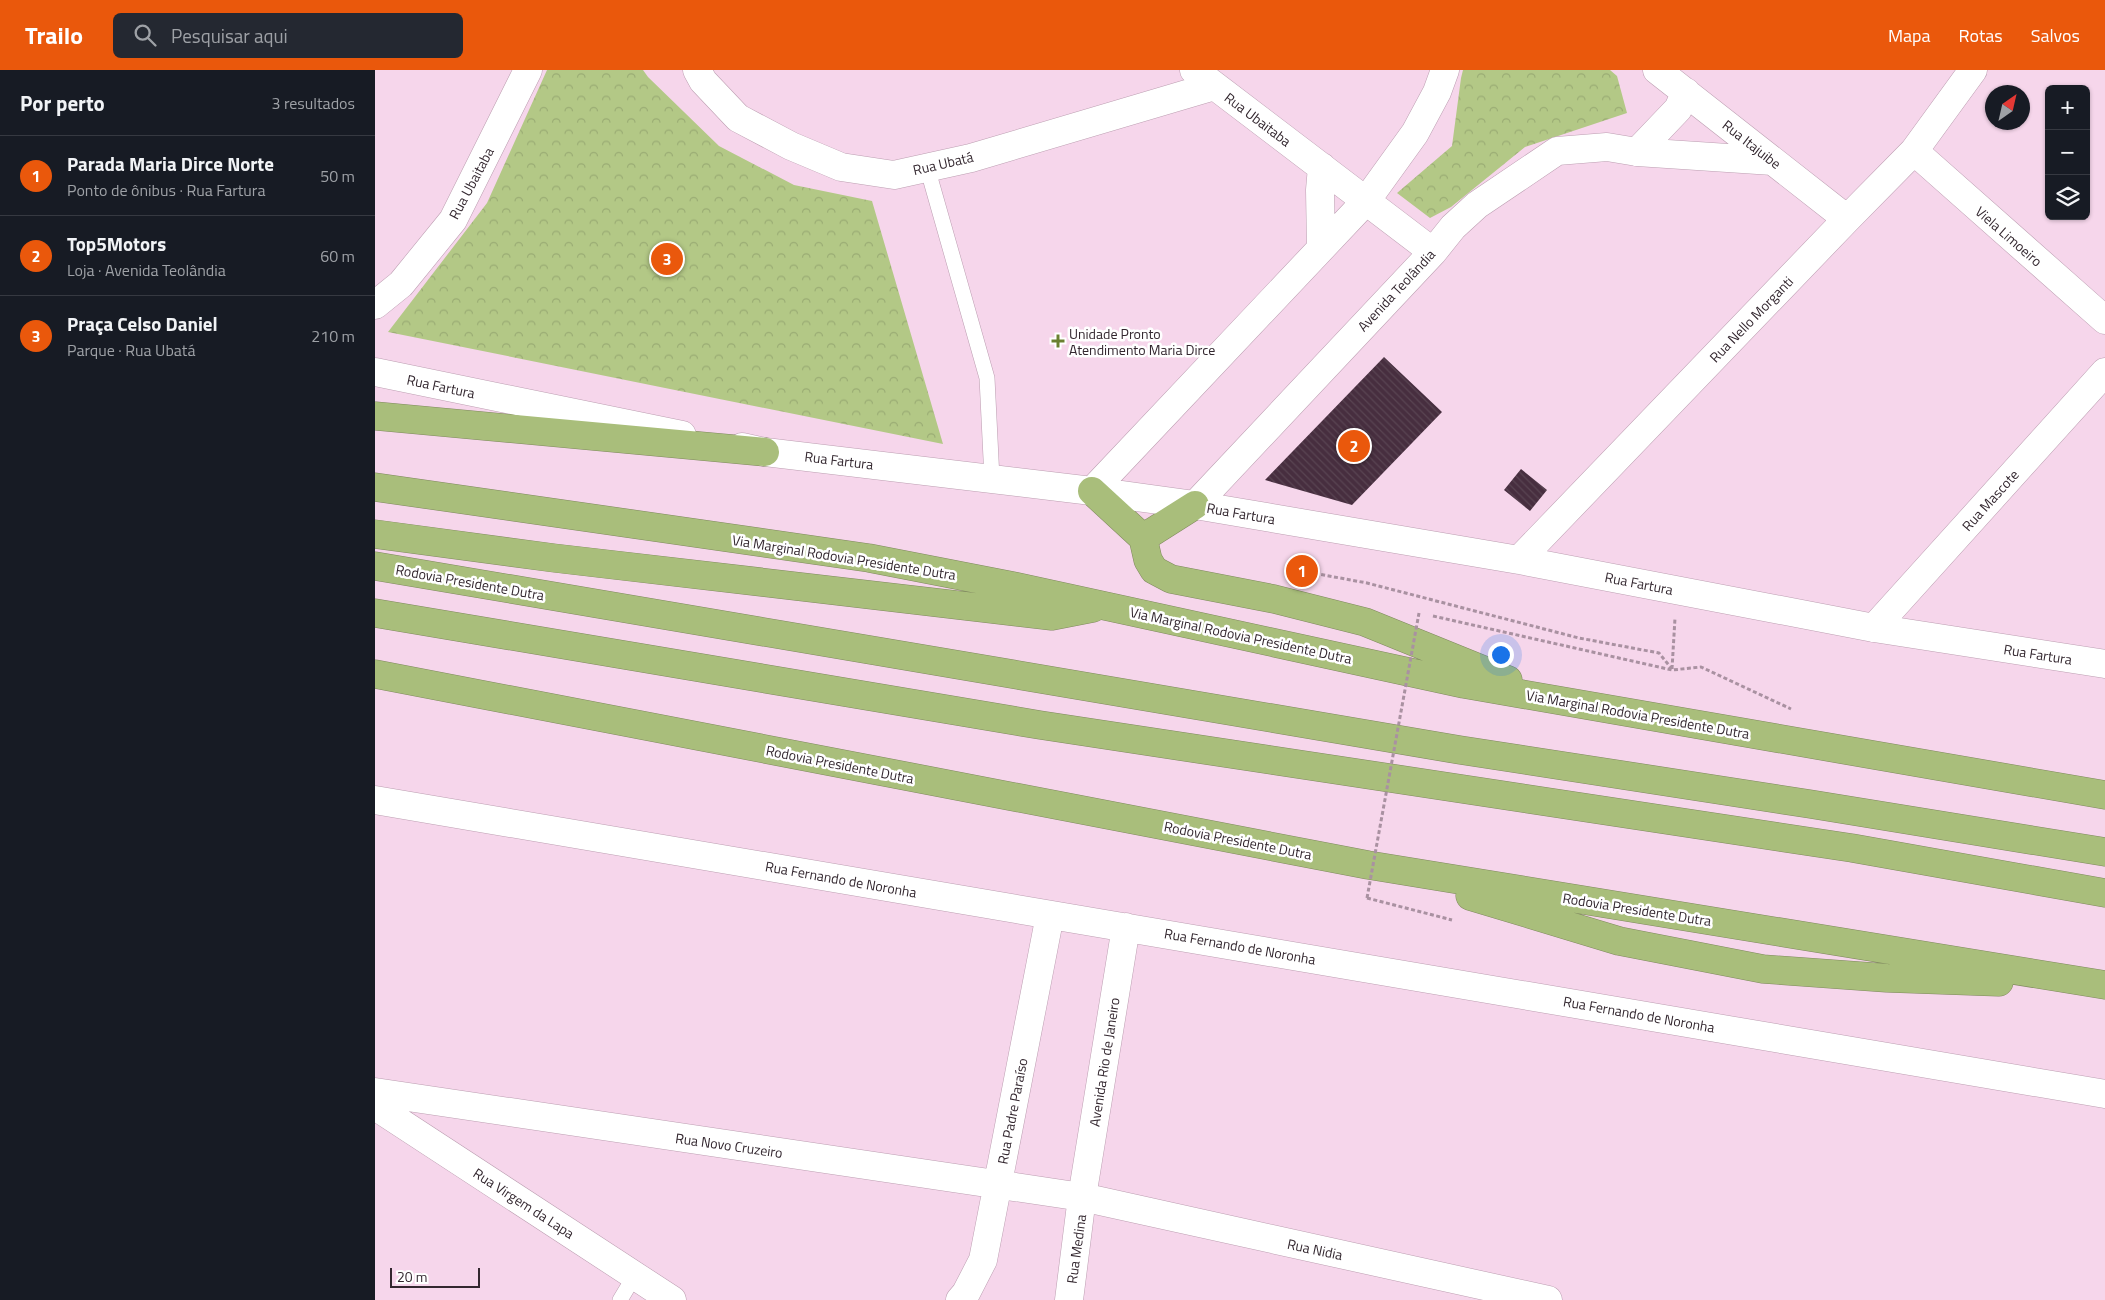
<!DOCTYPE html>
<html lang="pt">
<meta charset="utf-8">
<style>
body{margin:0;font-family:"Titillium Web",sans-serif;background:#242831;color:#f1f3f6}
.controls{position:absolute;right:15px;top:15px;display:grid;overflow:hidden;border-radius:8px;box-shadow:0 1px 4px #0004}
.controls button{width:45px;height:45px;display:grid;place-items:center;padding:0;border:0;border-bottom:1px solid #363941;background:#171b24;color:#f1f3f6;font:25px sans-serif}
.compass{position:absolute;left:1610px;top:15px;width:45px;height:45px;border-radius:50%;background:#171b24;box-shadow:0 1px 4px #0004;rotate:34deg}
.scale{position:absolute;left:15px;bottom:12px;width:90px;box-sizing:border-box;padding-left:5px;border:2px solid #33272f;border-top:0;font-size:14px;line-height:18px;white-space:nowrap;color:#33272f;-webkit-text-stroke:4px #fff;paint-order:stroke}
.you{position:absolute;left:1125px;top:584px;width:18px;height:18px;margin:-12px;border:4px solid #fff;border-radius:50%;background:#1a73e8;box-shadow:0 0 0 8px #1a73e833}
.badge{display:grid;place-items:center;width:32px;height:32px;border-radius:50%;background:#ea580c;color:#fff;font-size:16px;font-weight:700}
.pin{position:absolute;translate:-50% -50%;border:2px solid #fff;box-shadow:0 1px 5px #0006}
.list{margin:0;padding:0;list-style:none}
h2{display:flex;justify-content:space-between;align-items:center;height:65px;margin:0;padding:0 20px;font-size:21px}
h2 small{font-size:16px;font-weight:400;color:#9ea1a6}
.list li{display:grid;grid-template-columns:32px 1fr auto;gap:15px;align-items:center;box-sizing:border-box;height:80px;padding:0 20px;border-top:1px solid #363941}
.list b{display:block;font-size:19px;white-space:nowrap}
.list p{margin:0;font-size:16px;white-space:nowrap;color:#9ea1a6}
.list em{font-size:16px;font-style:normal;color:#9ea1a6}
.icon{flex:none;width:28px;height:28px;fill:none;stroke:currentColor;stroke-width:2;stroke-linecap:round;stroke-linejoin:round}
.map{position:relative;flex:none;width:1730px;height:1230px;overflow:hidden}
header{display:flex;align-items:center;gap:30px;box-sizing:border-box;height:70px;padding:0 25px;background:#ea580c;color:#fff}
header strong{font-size:24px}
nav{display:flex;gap:28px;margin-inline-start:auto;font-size:18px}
.search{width:350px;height:45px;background:#242831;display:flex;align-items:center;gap:12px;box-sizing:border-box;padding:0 18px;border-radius:8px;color:#9ea1a6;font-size:19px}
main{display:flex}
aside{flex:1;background:#171b24}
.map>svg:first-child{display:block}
</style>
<header>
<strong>Trailo</strong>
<div class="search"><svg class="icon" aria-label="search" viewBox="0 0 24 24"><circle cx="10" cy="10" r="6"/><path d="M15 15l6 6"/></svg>Pesquisar aqui</div>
<nav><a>Mapa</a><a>Rotas</a><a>Salvos</a></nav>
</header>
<main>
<aside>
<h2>Por perto<small>3 resultados</small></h2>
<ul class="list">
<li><span class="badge">1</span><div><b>Parada Maria Dirce Norte</b><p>Ponto de ônibus · Rua Fartura</p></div><em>50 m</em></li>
<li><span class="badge">2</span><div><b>Top5Motors</b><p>Loja · Avenida Teolândia</p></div><em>60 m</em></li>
<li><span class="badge">3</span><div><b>Praça Celso Daniel</b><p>Parque · Rua Ubatá</p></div><em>210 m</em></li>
</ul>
</aside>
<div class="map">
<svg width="1730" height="1230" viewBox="0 0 1730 1230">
<defs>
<pattern id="park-crowns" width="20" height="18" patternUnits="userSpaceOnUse" patternTransform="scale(1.25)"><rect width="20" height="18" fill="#b3c886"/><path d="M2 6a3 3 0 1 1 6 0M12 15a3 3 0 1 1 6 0" fill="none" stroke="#9aac74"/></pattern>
<pattern id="building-back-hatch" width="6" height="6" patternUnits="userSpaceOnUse" patternTransform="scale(1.25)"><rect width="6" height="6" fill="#472e3f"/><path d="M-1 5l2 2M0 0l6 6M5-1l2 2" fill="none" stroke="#594452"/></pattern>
</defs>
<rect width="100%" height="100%" fill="#f6d6eb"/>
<path fill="url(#park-crowns)" d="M172,0H268L273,7L344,76L419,115L497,131L568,374L13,262L112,133Z
M1088,0H1235L1242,6L1252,43L1150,77L1076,137L1055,148L1022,123L1077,76L1086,8Z"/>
<path fill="url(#building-back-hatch)" d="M1009,287L1067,342L977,435L890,410Z
M1146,399L1172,420L1155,441L1129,420Z"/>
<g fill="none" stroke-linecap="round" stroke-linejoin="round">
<g stroke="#bc9eb1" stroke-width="16">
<path id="service" d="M552,97L612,308L617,409
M245,1230L260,1205"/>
</g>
<g stroke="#bc9eb1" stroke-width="29">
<path id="minor" d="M322,0L328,11L363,48L416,76L466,97L519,105L596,88L839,16
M819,0L1058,182
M1282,0L1472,149
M1539,81L1730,250
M1262,82L1303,39L1311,22
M946,178L945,120L947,97
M0,235L26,214L78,150L153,0
M0,302L307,365
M367,377L390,382L717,421L820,435L1144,490L1499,558L1730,594
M717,421L991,131L1040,63L1062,22L1070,0
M820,435L1058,182L1078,157L1102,135L1182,81L1232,77L1262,82L1398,91
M1144,490L1472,149L1539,81L1598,0
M1499,558L1730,302
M0,730L1730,1024
M0,1022L707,1127L1173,1230
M0,1036L297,1230
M585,1230L591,1223L608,1190L675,845
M694,1230L707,1127L751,857"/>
</g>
<g stroke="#808960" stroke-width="29">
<path id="motorway" d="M0,346L390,382
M0,417L494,488L638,516L1089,614L1730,725
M717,421L768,468L773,490L779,500L796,509L899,529L990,552L1133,610
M0,464L179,488L677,546L718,538
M768,468L820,435
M0,496L1085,680L1435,734L1730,782
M0,543L665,655L1477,778L1730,823
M0,604L993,795L1730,915
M1095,826L1244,871L1388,899L1512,908L1624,912"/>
</g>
<path stroke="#a991a1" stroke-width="3" stroke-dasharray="4 2.5" stroke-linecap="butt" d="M927,501L992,513L1204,568L1284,583L1297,599
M1058,546L1297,600L1326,597L1416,639
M1297,599L1300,548
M992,828L1077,850"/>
<use href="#service" stroke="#fff" stroke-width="15"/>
<use href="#minor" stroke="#fff" stroke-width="28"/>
<use href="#motorway" stroke="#a9be7b" stroke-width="28"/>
<path stroke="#a991a1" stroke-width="3" stroke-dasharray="4 2.5" stroke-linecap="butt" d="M992,828L1044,543"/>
</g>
<path fill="#6a8031" stroke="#fff" stroke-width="2" d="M680.5 263.5h5v5h5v5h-5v5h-5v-5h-5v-5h5z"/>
<g text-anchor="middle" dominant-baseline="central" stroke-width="5" stroke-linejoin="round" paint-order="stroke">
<g font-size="14" fill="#33272f" stroke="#fff">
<text transform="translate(883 49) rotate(37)">Rua Ubaitaba</text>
<text transform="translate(1377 74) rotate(38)">Rua Itajuibe</text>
<text transform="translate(568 93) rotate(-13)">Rua Ubatá</text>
<text transform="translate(96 113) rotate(-62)">Rua Ubaitaba</text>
<text transform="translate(1634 166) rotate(41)">Viela Limoeiro</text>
<text transform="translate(1021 220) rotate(-47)">Avenida Teolândia</text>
<text transform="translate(1376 249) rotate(-46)">Rua Nello Morganti</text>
<text transform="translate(66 316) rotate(12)">Rua Fartura</text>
<text transform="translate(464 390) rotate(7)">Rua Fartura</text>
<text transform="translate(1615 430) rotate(-48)">Rua Mascote</text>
<text transform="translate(866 443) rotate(10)">Rua Fartura</text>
<text transform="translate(469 487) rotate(9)">Via Marginal Rodovia Presidente Dutra</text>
<text transform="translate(95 512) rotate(10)">Rodovia Presidente Dutra</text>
<text transform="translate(1264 513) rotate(11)">Rua Fartura</text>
<text transform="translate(866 565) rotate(12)">Via Marginal Rodovia Presidente Dutra</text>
<text transform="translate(1663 584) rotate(9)">Rua Fartura</text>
<text transform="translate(1263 644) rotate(10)">Via Marginal Rodovia Presidente Dutra</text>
<text transform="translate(465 694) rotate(11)">Rodovia Presidente Dutra</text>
<text transform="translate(863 770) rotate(11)">Rodovia Presidente Dutra</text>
<text transform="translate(466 809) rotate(10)">Rua Fernando de Noronha</text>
<text transform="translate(1262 839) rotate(9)">Rodovia Presidente Dutra</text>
<text transform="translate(865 876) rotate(10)">Rua Fernando de Noronha</text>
<text transform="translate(1264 944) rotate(10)">Rua Fernando de Noronha</text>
<text transform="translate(729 992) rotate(-81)">Avenida Rio de Janeiro</text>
<text transform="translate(637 1041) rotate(-79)">Rua Padre Paraíso</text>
<text transform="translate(354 1075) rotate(8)">Rua Novo Cruzeiro</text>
<text transform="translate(149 1133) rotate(33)">Rua Virgem da Lapa</text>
<text transform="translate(701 1179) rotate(-82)">Rua Medina</text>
<text transform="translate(940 1179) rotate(12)">Rua Nidia</text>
</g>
<g font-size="14" fill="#33272f" stroke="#fff" text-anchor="start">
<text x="694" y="263">Unidade Pronto<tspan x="694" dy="16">Atendimento Maria Dirce</tspan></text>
</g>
</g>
</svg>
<div class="controls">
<button>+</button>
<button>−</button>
<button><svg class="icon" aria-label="layers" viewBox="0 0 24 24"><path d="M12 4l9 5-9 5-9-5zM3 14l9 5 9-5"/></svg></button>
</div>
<svg class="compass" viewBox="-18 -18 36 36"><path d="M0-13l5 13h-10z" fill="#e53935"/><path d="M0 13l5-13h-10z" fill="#9ea1a6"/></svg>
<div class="scale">20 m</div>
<div class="you"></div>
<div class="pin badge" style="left:927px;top:501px">1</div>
<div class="pin badge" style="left:979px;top:376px">2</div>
<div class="pin badge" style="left:292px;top:189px">3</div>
</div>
</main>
